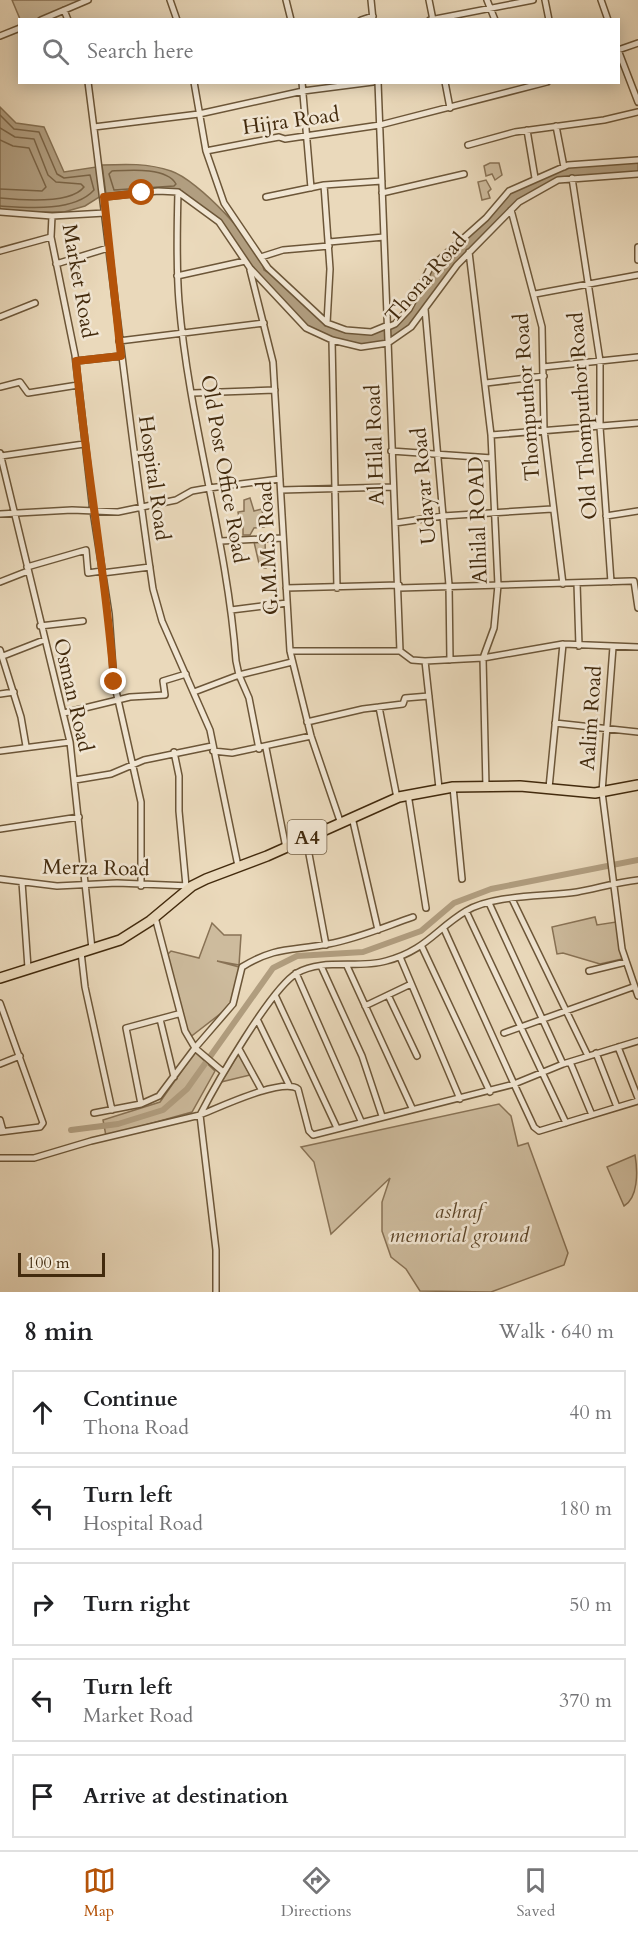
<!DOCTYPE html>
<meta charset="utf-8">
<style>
body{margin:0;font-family:Cardo,serif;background:#f6f6f6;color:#202124}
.scale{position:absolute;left:18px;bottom:15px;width:87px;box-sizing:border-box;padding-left:6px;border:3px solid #422a0d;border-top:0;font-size:16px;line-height:21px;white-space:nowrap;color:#422a0d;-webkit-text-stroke:4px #f1e6d3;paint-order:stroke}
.stop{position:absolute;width:18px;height:18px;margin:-14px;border:4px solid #b45309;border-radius:50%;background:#fff}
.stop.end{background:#b45309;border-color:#fff;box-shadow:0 2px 6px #0008}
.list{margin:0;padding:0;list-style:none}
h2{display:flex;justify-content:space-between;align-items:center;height:78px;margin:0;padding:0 24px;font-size:26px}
h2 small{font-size:20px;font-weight:400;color:#757577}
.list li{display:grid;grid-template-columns:39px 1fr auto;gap:18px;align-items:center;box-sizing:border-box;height:84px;margin:0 12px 12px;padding:0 12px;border:2px solid #e0e0e0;border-radius:0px}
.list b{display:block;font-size:22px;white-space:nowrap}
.list p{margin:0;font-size:20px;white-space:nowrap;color:#757577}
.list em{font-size:20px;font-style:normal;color:#757577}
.icon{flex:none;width:33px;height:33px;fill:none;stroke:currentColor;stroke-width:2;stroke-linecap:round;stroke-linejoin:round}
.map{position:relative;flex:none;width:638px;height:1292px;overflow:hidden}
.search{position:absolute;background:#fff;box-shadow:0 3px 15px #0003;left:18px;right:18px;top:18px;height:66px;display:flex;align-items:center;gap:15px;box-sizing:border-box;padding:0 21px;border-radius:0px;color:#757577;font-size:22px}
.sheet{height:558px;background:#fff}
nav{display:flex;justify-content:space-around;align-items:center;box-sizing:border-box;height:84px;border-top:2px solid #e0e0e0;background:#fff;font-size:16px;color:#757577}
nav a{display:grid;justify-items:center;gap:3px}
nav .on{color:#b45309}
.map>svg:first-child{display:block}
</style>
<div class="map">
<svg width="638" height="1292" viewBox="0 0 638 1292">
<rect width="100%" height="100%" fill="#ead9bb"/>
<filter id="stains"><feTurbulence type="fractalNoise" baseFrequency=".00333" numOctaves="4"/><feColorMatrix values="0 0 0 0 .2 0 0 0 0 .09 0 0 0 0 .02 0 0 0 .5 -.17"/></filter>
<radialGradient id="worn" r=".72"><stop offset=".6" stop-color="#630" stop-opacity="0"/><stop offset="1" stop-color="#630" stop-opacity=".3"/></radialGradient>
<path fill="#cdbb9d" stroke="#887255" stroke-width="1.5" d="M12,0H86L35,20L20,19Z
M490,163H499L502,175L495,180L492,174L486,176L484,166Z
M486,180L491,189L488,192L490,198L482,200L478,182Z
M250,498L254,511L262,509L264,527L254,528L250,535H243V525L240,524L238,512L244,511V500Z
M265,541L266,568H260L254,542Z
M595,917L597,925L616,922L622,959L600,964L563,953L557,954L552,927Z
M212,923L224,935H241L239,965L217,961L239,967L233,1004L189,1038L167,955L171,951L199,958Z
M195,1052L215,1071L192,1112L106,1136L103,1120L160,1102Z
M239,1053L250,1075L221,1082Z
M499,1104L511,1116L518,1146L528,1143L568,1253L564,1265L491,1292L420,1291L406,1269L391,1257L382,1231V1202L390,1178L331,1234L314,1162L301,1147Z
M635,1155C638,1172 638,1198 624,1206L607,1167Z"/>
<path fill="#b19e80" stroke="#857052" stroke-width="1.5" d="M0,107L16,123L44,127L64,172L96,167L101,196L85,206L64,212H0Z
M638,161V174L557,180L518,203L467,254L411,327L385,344L363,346L332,340L308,329L250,268L225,227L178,192L106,194L102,165C125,164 148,163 171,171C198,180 257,242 264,270L281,280L321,320L346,330L377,332L395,324L413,304L425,275L512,190L562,168Z"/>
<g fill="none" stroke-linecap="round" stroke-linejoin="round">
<path stroke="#7a6446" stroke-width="1.5" d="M0,115L14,129L39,132L57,174L64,178L90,175L94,190C74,212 28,208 0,206
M0,128L15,137L34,139L48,175L56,182L81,184L84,187C71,204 20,200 0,198
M0,140L13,146L29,148L46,187L42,191L0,189
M112,171C130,170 167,167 176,184L174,186L114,190L109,174Z"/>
<path stroke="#b19e80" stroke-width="6" d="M71,1130L118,1124L163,1110L187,1089L273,968L297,956L363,952L421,931L454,903L491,889L638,860"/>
<g stroke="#6c5638" stroke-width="8">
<path id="minor" d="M170,0L177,20
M286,0L291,20
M371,0L373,20
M429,0L433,20
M487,0L495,20
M545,0L549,20
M601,0L608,20
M64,10L68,20
M41,20L88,0
M361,20L373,16
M430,20L533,0
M0,36L20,28
M618,50L638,102
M618,50L638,43
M88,82C110,251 128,420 153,589L162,621L210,730L238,866
M194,82L206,151L224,203L268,268L327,323L346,330L371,332L388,325
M302,82L311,188
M378,82L400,651L412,660L425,661L439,788
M445,82L450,108
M556,126L564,167
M94,127L199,114L303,91L373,82
M527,130L535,178
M468,145L515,132L604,120L638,112
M206,151L279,137L285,139L380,125L547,82
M572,178L600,361V427L611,582
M324,185L330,269L327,323
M178,192C177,229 176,265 179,302C189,423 227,539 236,661L239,675L249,698L259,749
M382,193L464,174
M104,197L158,191L178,192L219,222L250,268L306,328L332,340L361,347L388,343L411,327L457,265L519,202L558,180L638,174
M266,197L324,185L382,181
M511,210L542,327L544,430L563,584
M0,212L52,216L105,213
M52,216L51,237L75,355L93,511L109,614L114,682L141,802V886
M329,242L384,237
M638,247V260
M0,251L51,237
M469,252L491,435L498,585L494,628L483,658L486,787
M261,257L283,250L329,246
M56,264L108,248
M250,270L273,362L290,651L311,736L340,821
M177,276L245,261
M535,294L638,275
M425,309L449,585L450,660
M0,317L35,303
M388,327L395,324L409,309L430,268L486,218L509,191L568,165L638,160
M332,340L337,588
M119,341L264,323
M76,361L121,356
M543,367L638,357
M486,383L544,376
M0,387L20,382L28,393L78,385
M193,393L275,390
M491,435L638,423
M391,451L492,458
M0,453L70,742L92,949
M1,456L84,444
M281,490L392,487
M0,514L72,510L118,512L176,500L192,491L209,488L280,479
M606,516L638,511
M395,523L443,516L552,509
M221,541L283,538
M27,567L86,550L88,573L102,571
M102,573L150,567
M0,582L28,571
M577,583L579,646
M286,588L399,585
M399,588L631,581H634L638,608
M231,610L287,603
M40,626L83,621
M613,647L602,792L622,949L638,996
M0,650L21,717L26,746
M290,651H400
M3,656L44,640
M425,661L483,658L563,644L638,647
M194,692L239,675L292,662
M0,694L14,692
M379,707L397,798
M64,713L130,697L165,695L163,681L186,674
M307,722L363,709L403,704L405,698L429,696
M555,723L638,732
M266,748L286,848
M0,751L70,742
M213,751L232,753L311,736
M174,752L179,776V811L186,886
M75,780L111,774L144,760L212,746
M453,787L462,879
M549,788L563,644
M408,794L426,908
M352,817L378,930
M0,829L79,817
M306,838L326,945
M0,879L57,886L117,883L190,886
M22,882L28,968
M512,899L588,1056
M489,903L563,1064
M466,911L566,1123
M155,917L185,1031L195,1048L222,1071
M444,929L514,1084L563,1064L638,1041
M422,947L490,1092
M81,952L85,987L112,1110
M400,957L460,1099
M321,966L362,1056L382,1116
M347,966L412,1108
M589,971L626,962
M296,973L361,1121
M275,995L337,1128
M388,995L417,1056
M0,1003L43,1123L40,1127L0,1132
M365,1006L411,984
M160,1019L174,1077
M258,1021L289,1085
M504,1033L633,987
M618,1047L638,1098
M239,1049L262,1091
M596,1053L617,1107
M570,1062L592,1115
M0,1064L20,1056
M141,1104L126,1028L178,1014
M94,1113L141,1104L159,1096L195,1048L233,1004L242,967C276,946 292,951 328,944C357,939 384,927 413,917
M200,1115C215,1086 271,988 297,973C322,958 359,969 386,961C425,951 436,929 466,911C495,894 545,897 577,892C595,889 617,882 638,880
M200,1115C218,1108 283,1077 298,1089L309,1131L313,1135L514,1084L534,1127L539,1131L638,1101
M0,1120L3,1131
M0,1158H34L91,1141L200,1115L216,1250V1292"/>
</g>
<g stroke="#422a0d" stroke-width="12">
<path id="trunk" d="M0,978L120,940L150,921L192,886L206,879L267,856L399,797L453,787L520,786L595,793L638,785"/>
</g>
<use href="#minor" stroke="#f1e6d3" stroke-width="5"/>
<use href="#trunk" stroke="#ead9bb" stroke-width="9"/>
</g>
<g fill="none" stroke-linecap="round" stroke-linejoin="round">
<path stroke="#b45309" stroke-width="8" d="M114,682C106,575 86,468 76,361L121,356L104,197L142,193"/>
</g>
<g text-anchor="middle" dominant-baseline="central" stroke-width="5" stroke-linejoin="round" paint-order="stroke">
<rect fill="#f1e6d3" stroke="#766248" stroke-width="1.5" x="287.5" y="820" width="39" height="34" rx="4.5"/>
<g font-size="20" font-weight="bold" fill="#422a0d">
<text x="307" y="837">A4</text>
</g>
<g font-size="21" fill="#422a0d" stroke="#f1e6d3">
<text transform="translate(291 121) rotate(-8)">Hijra Road</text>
<text transform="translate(426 278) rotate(-49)">Thona Road</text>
<text transform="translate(79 281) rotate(80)">Market Road</text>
<text transform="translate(527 397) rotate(-94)">Thomputhor Road</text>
<text transform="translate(583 416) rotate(-94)">Old Thomputhor Road</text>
<text transform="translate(375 445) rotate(-92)">Al Hilal Road</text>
<text transform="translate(224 469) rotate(80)">Old Post Office Road</text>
<text transform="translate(154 478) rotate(82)">Hospital Road</text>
<text transform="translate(424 486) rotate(-95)">Udayar Road</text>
<text transform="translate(478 520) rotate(-92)">Alhilal ROAD</text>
<text transform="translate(268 548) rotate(-93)">G.M.M.S Road</text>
<text transform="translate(73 695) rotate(77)">Osman Road</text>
<text transform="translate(591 718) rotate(-86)">Aalim Road</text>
<text transform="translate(96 868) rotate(1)">Merza Road</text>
</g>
<g font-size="21" font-style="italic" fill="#5e472a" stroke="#f1e6d3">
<text x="459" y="1211">ashraf<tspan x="459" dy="24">memorial ground</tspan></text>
</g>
</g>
<rect width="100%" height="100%" filter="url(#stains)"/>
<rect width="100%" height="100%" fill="url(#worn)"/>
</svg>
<div class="scale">100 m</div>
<div class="stop" style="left:142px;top:193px"></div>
<div class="stop end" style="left:114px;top:682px"></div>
<div class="search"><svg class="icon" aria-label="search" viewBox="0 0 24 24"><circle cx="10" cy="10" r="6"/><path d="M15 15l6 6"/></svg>Search here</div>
</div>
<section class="sheet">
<h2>8 min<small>Walk · 640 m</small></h2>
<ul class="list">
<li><svg class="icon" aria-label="ahead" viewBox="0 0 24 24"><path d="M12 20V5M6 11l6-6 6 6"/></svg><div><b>Continue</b><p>Thona Road</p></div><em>40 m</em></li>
<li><svg class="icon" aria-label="left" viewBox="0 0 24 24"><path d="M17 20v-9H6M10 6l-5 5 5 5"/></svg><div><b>Turn left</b><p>Hospital Road</p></div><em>180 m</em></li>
<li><svg class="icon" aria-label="right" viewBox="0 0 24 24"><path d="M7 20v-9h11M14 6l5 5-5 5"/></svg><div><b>Turn right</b></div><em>50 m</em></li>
<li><svg class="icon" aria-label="left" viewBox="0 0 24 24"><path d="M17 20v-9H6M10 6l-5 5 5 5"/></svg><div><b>Turn left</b><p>Market Road</p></div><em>370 m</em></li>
<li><svg class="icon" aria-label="arrive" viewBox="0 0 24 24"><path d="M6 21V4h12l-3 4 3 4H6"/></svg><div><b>Arrive at destination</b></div></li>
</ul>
</section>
<nav>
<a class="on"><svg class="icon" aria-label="map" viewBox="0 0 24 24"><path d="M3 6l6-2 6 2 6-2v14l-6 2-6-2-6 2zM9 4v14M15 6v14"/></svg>Map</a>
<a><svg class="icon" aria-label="directions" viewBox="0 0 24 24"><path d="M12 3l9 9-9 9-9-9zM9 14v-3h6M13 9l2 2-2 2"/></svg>Directions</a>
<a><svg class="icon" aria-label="saved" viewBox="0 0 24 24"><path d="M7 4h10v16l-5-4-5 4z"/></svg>Saved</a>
</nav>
